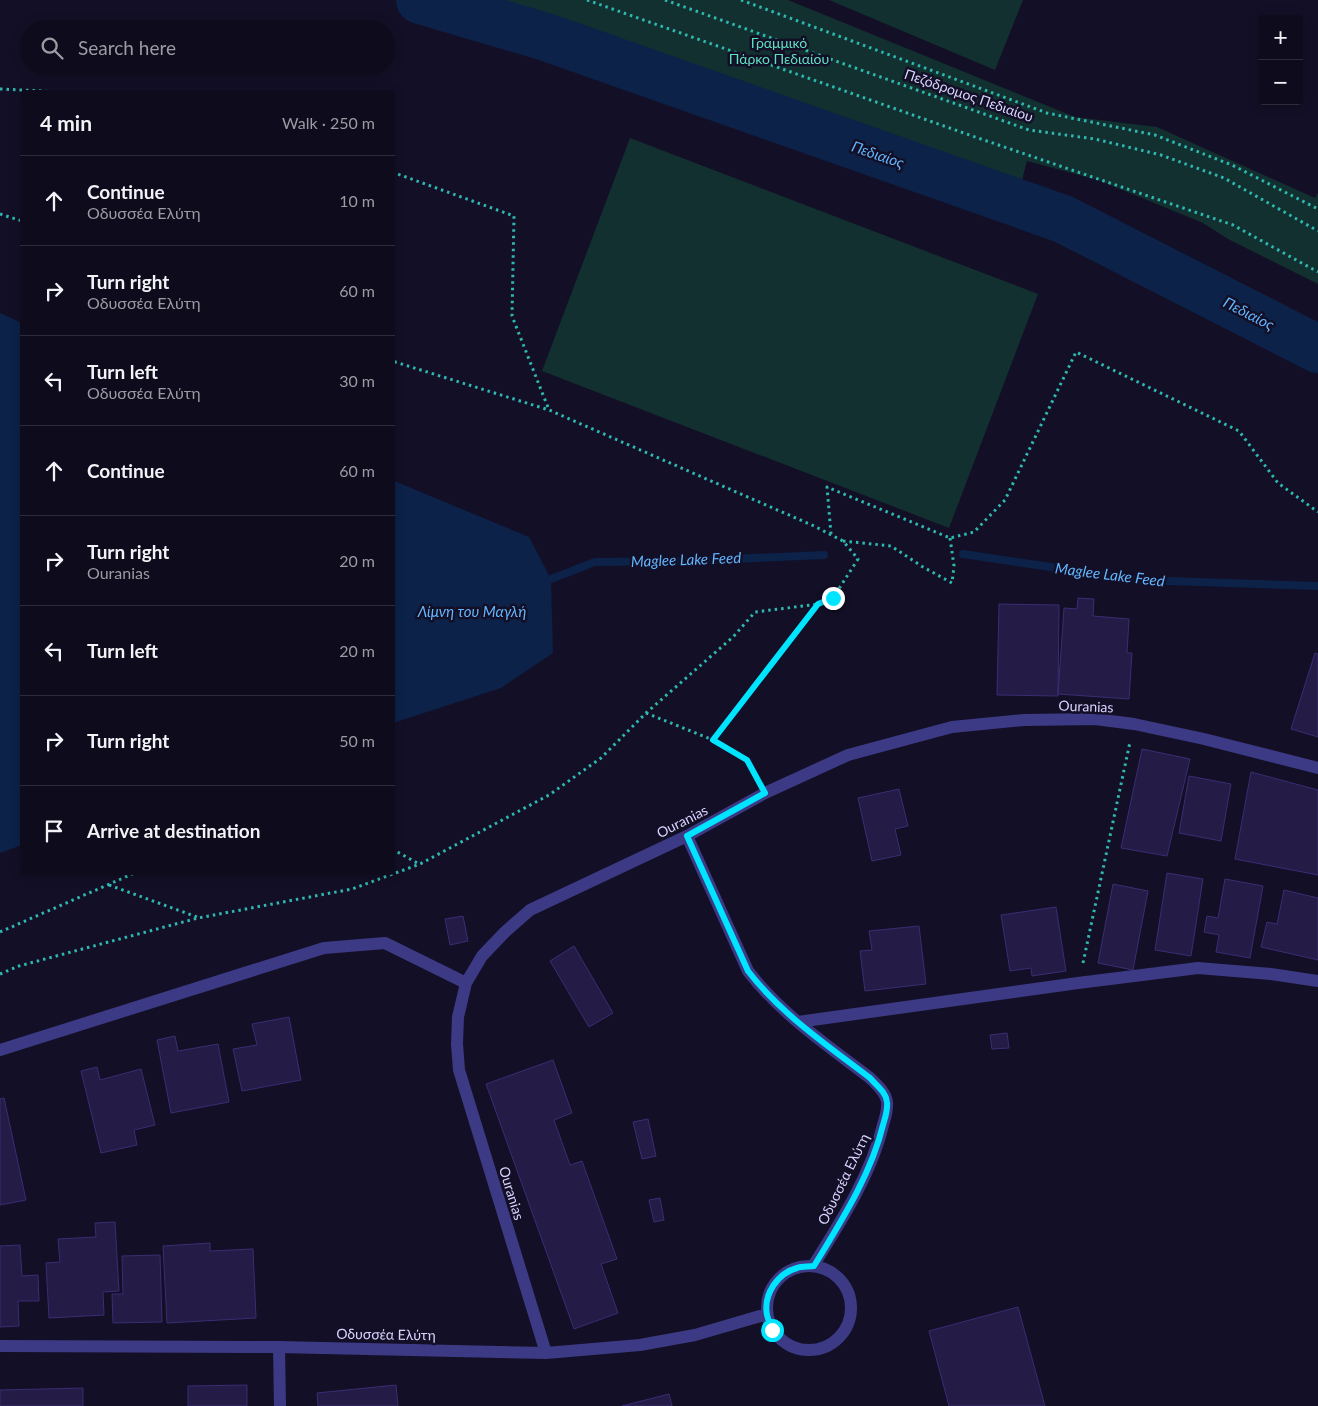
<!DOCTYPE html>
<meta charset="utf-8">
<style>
body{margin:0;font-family:Lato,sans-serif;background:#171425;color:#f1f3f6}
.controls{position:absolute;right:15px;top:15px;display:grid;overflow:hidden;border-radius:5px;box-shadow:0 2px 12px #0003}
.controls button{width:45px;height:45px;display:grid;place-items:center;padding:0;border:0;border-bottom:1px solid #2e2b3b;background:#0e0b1c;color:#f1f3f6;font:25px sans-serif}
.stop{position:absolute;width:15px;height:15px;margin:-11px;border:4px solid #00e5ff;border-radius:50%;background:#fff}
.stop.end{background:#00e5ff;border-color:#fff;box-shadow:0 1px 5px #0008}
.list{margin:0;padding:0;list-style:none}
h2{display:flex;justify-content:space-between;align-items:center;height:65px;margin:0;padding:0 20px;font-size:21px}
h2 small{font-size:16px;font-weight:400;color:#9b9ba3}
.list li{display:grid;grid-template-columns:32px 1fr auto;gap:15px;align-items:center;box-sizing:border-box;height:90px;padding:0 20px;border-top:1px solid #2e2b3b}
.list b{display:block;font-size:19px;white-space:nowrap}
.list p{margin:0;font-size:16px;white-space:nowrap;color:#9b9ba3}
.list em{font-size:16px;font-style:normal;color:#9b9ba3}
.icon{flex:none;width:28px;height:28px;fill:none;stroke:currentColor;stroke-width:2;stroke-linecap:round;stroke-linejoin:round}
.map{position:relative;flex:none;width:1318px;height:1406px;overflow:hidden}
.search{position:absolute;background:#0e0b1c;box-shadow:0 2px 12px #0003;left:20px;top:20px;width:375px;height:55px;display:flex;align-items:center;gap:12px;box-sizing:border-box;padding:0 18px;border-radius:28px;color:#9b9ba3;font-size:19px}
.panel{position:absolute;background:#0e0b1c;box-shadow:0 2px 12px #0003;left:20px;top:90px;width:375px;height:785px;border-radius:5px}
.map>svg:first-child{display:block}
</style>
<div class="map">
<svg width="1318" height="1406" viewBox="0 0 1318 1406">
<rect width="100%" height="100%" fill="#130f26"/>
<path fill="#12302f" d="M476,0H788L1075,117L1157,127L1315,198L1318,193V284L1228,239L1203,223L1098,180L1027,161L1021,184Z
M829,0H1023L995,70Z
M630,138L1038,294L949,528L542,371Z"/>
<path fill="#0c2248" d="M0,313L22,323V845L0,853Z
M392,480L529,537L551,579L553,653L501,688L393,723Z"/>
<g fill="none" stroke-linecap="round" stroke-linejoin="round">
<path stroke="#0c2248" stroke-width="8" d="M963,554L1138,580L1318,586
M551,579L595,562L687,561L824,555"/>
<path stroke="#0c2248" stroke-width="48" d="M420,0L546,37L1063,219L1318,349"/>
</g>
<path fill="#241b47" stroke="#3b2d73" d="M1078,598L1094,599L1093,616L1129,619L1127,653H1132L1129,699L1058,694L1064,608L1077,609Z
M999,604L1059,605L1058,696L997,695Z
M1315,653L1318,654V737L1291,729Z
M1142,749L1190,759L1167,856L1121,848Z
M1251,772L1318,790V875L1235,859Z
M1189,776L1231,784L1221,841L1179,833Z
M899,789L908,826L895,829L901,855L872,861L858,798Z
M1167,873L1203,879L1191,956L1155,950Z
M1225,879L1263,886L1250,958L1216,952L1219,935L1204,932L1207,916L1218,918Z
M1113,884L1148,891L1133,970L1098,963Z
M1284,890L1318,898V960L1261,947L1267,922L1277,924Z
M1056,907L1066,971L1032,976L1031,968L1010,971L1001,915Z
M463,916L468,941L450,945L445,919Z
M919,926L926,984L865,991L860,951L872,950L869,931Z
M574,946L613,1013L589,1027L550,961Z
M289,1017L301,1080L242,1091L233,1049L257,1045L252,1024Z
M1007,1033L1009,1048L992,1049L990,1035Z
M175,1036L178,1051L218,1044L229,1102L171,1113L157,1040Z
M553,1060L572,1113L554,1120L570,1165L582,1161L617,1259L601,1264L618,1313L574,1329L486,1084Z
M97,1067L100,1080L141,1069L155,1125L134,1130L137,1145L101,1153L81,1071Z
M4,1098L26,1200L0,1205V1099Z
M648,1119L656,1156L642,1159L633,1122Z
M660,1198L664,1220L654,1222L649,1200Z
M115,1222L119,1291L103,1292L104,1315L49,1318L46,1263L60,1262L58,1239L96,1237L95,1223Z
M210,1243V1251L253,1249L256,1318L167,1323L163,1246Z
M20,1245L22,1276L38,1275L39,1301H18L19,1326L0,1327V1246Z
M160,1255L162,1322L113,1323L112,1294H123L122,1256Z
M1018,1307L1045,1406H949L929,1331Z
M247,1385V1406H188V1386Z
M396,1385L398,1406H318L317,1393Z
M83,1388V1406H0V1390Z
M669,1394L672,1406H622Z"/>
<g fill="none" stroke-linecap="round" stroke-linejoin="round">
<path stroke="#2fb8b0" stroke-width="3" stroke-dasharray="2.5 4" stroke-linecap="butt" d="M587,0L978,138L1233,225L1318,272
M665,0L1029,130L1095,139L1161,155L1224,178L1318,231
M741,0L1047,113L1155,135L1232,165L1318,209
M0,89L44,91L51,92
M392,172L514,216L512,316L549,410
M0,214L22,221
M831,534L827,487L950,538L974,532L1005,500L1076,352L1239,431L1278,483L1318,512
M843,541L891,546L923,567L952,583L954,566L950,538
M646,713L713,740L747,760L756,777
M713,740L818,604
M392,849L419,864
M109,885L197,917
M0,932L137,872
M1083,963L1130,742
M0,974L19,966L198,918L352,889L420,864L549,795L601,758L646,713L733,637L755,612L819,604L833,598L858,559L843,541L814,526L549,410L392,361"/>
<path stroke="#3d3a85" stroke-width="12" d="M687,836L748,971C781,1014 827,1045 870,1078C876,1084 886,1092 887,1102C888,1110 885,1118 883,1125C871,1175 840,1223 813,1266
M798,1022L1078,983L1198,968L1271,974L1318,981
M0,1050L324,948L385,943L466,983
M767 1308a42 42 0 1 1 84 0a42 42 0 1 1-84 0Z
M0,1346L279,1347L546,1353L640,1345L695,1335L767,1314
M279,1347L280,1406
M546,1353L459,1070L457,1044L458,1017L466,983L482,956L505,932L530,910L687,836L765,793L848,755L952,727L1024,720L1095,719L1134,724L1204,739L1318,768"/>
</g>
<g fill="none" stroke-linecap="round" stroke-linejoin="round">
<path stroke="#00e5ff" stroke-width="6" d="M772,1330C771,1325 768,1320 767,1315C763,1294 778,1273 797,1268C802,1266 808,1267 814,1266C840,1223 871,1175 883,1125C885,1118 888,1110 887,1102C886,1092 876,1085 870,1078C827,1045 781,1014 748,971L687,836L765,793L747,760L713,740L818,604L833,598"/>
</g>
<g text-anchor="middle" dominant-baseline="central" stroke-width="5" stroke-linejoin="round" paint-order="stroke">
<g font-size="14" fill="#5fe0c0" stroke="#130f26">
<text x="779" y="42">Γραμμικό<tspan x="779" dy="16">Πάρκο Πεδιαίου</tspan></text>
</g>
<g font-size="14" fill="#d9d4ff" stroke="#130f26">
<text transform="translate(969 95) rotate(19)">Πεζόδρομος Πεδιαίου</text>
<text transform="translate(1086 706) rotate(2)">Ouranias</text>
<text transform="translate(682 821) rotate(-27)">Ouranias</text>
<text transform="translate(843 1179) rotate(-64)">Οδυσσέα Ελύτη</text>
<text transform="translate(512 1193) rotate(73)">Ouranias</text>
<text transform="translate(386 1334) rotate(1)">Οδυσσέα Ελύτη</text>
</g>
<g font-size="15" font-style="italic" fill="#62b6ff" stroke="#130f26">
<text transform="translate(878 154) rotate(19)">Πεδιαίος</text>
<text transform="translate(1249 313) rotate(27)">Πεδιαίος</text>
<text transform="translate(686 559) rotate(-2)">Maglee Lake Feed</text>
<text transform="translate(1110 574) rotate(7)">Maglee Lake Feed</text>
<text x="472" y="611">Λίμνη του Μαγλή</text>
</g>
</g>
</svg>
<div class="controls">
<button>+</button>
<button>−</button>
</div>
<div class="stop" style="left:772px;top:1330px"></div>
<div class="stop end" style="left:833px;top:598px"></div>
<div class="search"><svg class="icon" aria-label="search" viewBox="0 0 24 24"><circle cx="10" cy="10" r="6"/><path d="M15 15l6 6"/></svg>Search here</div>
<section class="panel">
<h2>4 min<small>Walk · 250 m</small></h2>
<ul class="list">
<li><svg class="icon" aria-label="ahead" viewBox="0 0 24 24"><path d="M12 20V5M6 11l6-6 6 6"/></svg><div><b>Continue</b><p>Οδυσσέα Ελύτη</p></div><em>10 m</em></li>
<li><svg class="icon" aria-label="right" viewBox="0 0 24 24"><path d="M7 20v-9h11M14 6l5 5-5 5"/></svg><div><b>Turn right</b><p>Οδυσσέα Ελύτη</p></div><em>60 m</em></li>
<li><svg class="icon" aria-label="left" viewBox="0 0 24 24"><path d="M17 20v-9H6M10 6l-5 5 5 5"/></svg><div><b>Turn left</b><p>Οδυσσέα Ελύτη</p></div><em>30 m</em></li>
<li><svg class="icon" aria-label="ahead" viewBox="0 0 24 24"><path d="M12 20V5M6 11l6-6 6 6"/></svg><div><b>Continue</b></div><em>60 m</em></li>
<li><svg class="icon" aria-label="right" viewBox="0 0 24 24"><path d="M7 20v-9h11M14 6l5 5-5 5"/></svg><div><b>Turn right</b><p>Ouranias</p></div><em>20 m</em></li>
<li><svg class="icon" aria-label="left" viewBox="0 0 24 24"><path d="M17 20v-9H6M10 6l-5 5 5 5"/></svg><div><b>Turn left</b></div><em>20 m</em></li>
<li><svg class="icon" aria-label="right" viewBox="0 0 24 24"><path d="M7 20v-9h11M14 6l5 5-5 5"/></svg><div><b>Turn right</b></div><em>50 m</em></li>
<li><svg class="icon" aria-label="arrive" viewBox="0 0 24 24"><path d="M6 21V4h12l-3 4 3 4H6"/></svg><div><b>Arrive at destination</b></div></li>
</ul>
</section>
</div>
